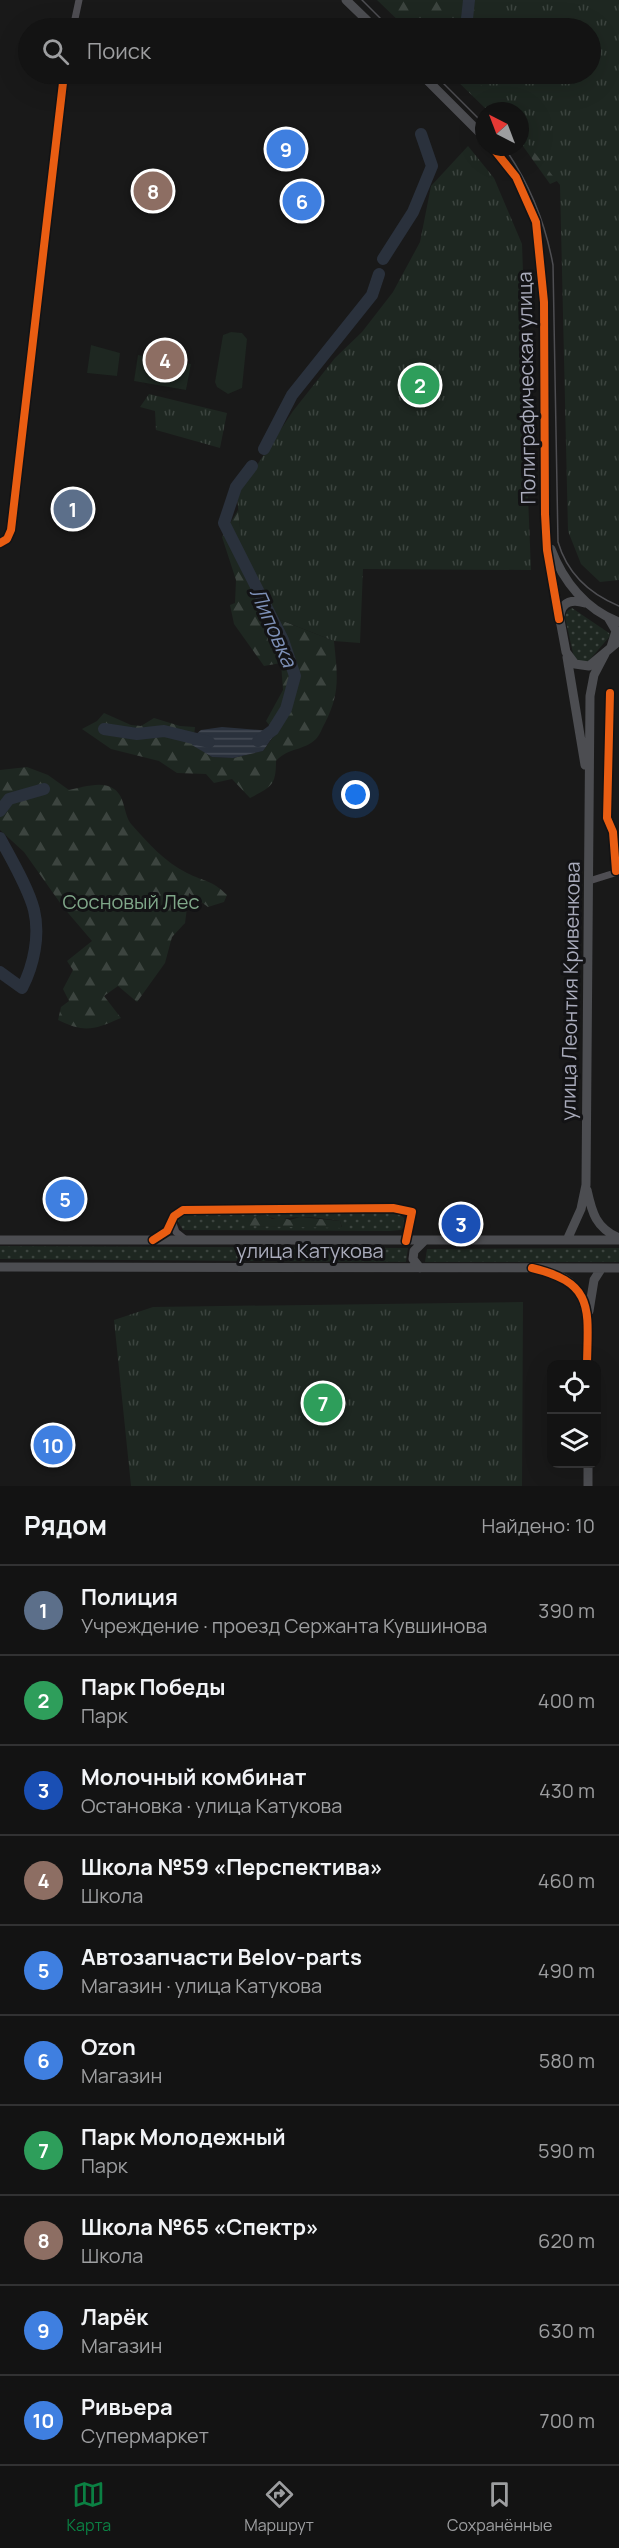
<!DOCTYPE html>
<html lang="ru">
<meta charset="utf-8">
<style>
body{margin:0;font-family:Manrope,sans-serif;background:#1c1c1c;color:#f1f3f6}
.controls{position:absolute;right:18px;bottom:18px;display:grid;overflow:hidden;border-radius:12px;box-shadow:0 6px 24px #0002}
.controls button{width:54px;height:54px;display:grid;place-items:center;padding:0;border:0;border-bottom:2px solid #323233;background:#131313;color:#f1f3f6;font:30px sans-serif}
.compass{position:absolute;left:475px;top:102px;width:54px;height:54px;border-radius:50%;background:#131313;box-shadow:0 6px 24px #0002;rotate:318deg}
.you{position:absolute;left:356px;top:795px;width:21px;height:21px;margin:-15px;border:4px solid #fff;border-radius:50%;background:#1a73e8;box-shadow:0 0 0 9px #1a73e833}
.badge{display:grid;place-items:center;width:39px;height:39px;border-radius:50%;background:#0b8043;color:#fff;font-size:20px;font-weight:700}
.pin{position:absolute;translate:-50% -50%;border:3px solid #fff;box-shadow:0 2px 6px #0006}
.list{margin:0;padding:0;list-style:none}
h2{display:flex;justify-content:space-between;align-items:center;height:78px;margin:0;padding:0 24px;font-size:26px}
h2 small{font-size:20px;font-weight:400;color:#9d9ea0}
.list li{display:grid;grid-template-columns:39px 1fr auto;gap:18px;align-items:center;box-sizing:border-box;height:90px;padding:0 24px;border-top:2px solid #323233}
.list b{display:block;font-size:22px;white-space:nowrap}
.list p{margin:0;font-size:20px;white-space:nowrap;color:#9d9ea0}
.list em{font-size:20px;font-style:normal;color:#9d9ea0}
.icon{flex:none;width:33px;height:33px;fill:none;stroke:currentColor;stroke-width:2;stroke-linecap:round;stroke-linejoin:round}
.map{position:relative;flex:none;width:619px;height:1486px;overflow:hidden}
.search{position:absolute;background:#131313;box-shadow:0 6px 24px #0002;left:18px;right:18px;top:18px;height:66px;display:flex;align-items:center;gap:15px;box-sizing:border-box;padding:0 21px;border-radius:33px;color:#9d9ea0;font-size:22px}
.sheet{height:978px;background:#131313}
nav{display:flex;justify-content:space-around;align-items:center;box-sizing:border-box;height:84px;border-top:2px solid #323233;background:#131313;font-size:16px;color:#9d9ea0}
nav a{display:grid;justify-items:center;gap:3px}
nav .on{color:#0b8043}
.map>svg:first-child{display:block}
</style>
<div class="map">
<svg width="619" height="1486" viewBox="0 0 619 1486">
<defs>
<pattern id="grass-dots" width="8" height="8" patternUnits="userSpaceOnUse" patternTransform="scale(1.5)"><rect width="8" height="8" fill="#1e2721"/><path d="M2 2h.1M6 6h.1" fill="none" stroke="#3c443f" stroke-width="1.8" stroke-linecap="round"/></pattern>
<pattern id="forest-firs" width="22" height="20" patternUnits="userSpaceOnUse" patternTransform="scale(1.5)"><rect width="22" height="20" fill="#1e2721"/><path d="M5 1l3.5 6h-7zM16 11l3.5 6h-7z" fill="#3c443f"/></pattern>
<pattern id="park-tufts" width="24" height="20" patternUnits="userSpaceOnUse" patternTransform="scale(1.5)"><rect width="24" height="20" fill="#1e2721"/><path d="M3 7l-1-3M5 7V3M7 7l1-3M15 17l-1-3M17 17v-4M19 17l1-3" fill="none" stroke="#3c443f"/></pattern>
<pattern id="water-rules" width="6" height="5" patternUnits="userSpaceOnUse" patternTransform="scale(1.5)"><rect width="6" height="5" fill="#2a313c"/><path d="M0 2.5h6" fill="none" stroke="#464c56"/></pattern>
</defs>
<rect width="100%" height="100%" fill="#191919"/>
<path fill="url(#grass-dots)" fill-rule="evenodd" d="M572,608L609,633L610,636L587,663L583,664L574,658L565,617L567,611Z
M186,1212L398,1213L404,1218V1227L401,1230L390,1231L183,1230L177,1220L179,1217ZM261,1215C277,1221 286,1217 302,1217C314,1217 328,1219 340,1221L342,1227L248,1226L253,1218Z
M0,1246L408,1248L406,1262L0,1259Z
M619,1248V1262H425L427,1249Z"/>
<path fill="url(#forest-firs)" d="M377,0H619L564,178L550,184L520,142V111H488L450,74H590V28H406Z
M238,510L243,554L278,619L334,641C337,674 341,692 325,723C322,728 320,735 316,739C304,751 289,747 276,761C276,786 271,787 250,798L232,779L214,783L206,774L177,773L159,761L111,749L82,729L97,721L104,713L131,725L141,726L154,718L180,726L195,727L193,745L212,757L233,758L263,751L279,729L273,730L266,721L283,690L281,663L264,666L234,624L230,605L235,603L236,580L222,537Z
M27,767L48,775L69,790C81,788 102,780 114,789C126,797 123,815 132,825C148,843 165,862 187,873C205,882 212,880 227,895L224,902L208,907L189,893L185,923L172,937L165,963L137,1002L118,986L104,996L121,1018C93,1030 85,1033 58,1020L61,1007L69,1001L63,989L73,970L67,961L92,941L63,907L24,852L0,830V770Z
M261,1215H266L272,1219L281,1217L290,1220L300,1217L340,1221L342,1228L248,1226L242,1222L250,1216L253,1218Z"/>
<path fill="url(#park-tufts)" d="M485,0H619V580L600,582L581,564L568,531L560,185L520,134V111H502L472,74H590V28H479Z
M468,146L494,178L522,244L526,356L525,422L531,570L363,569L360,643L334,641L278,619L242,554L237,495L293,411L335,358L362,332L393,292L420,242L431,186Z
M149,394L227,413L220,448L156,430L155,411L140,407Z
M523,1302L522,1486H131L114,1320L153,1307Z"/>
<path fill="#1e2721" d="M231,332L242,333L247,339L242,388L228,394L217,387L215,382L223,335Z
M91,345L120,353L117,376L87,373Z
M138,355L191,364L186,390L134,381Z"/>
<path fill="url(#water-rules)" d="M222,727L272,731L274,735L263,751L233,758L212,757L192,745L194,736L201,730Z"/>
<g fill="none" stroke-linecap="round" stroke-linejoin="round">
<path stroke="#2a313c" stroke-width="12" d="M466,28L469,0
M383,259L413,212L432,166L421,134
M264,449L292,395L372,295L379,274
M252,466L236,487L224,523L283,640L295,676L286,709L273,730L258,741
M104,729L137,734L164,731L209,742
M0,811L9,799L44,789
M0,838C11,859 28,887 34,910C40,935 34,965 22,988L0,972"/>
<path stroke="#4f4e53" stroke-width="7" d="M73,28L79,0
M0,543L7,539L11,530L64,74
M610,693L607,818L613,832L616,871
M589,881L618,872
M172,1221L176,1232L186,1240
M153,1240L167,1231L174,1216L183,1210L393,1208L412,1212L406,1241"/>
<path stroke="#4c4d51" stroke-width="9" d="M346,0L375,28
M421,74L484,137
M492,147L516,177L536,222L544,302L545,514L547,550L566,652L575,664L589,666L619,641
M551,549C563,581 586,610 619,622
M560,615C562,601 573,599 585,603
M609,619L616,631L611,647
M567,657L585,765
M587,1190C592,1213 596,1228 619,1238
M0,1240H619
M567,1240L581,1209L586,1185L590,696L594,675L605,654
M0,1267L619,1268
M420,1268L413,1259L414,1251L424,1241
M546,1271C595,1283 587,1325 587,1364
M589,1311L594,1280L601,1269
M588,1464V1486"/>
<path stroke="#4e4e52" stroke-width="1.5" d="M362,0L390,28
M434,74L484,124
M504,147C530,184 545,221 553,265L558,542C567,573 590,594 619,606"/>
<g stroke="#131315" stroke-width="11">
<path id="cycleway" d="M492,147L516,177L536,222L544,302L545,514L547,550L559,619
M0,543L7,539L11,530L64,74
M610,693L607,818L613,832L616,871
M153,1240L167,1231L174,1216L183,1210L393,1208L412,1212L406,1241
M532,1268C595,1283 588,1309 587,1364"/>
</g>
<use href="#cycleway" stroke="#e95d12" stroke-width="8"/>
</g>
<g text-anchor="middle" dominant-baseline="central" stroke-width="6" stroke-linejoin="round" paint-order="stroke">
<g font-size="20" fill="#a9abbb" stroke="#131315">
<text transform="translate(526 388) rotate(-91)">Полиграфическая улица</text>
<text transform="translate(570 991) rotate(-89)">улица Леонтия Кривенкова</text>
<text x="310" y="1250">улица Катукова</text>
</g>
<g font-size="20" fill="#7fa789" stroke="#131315">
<text x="131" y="901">Сосновый Лес</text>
</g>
<g font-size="21" font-style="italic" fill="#7e91b8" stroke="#131315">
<text transform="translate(274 627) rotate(66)">Липовка</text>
</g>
</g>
</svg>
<div class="controls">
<button><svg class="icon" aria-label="locate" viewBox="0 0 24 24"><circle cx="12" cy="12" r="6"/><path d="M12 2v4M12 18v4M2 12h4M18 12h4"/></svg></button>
<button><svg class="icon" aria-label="layers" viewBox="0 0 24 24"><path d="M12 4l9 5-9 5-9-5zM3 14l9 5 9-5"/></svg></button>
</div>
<svg class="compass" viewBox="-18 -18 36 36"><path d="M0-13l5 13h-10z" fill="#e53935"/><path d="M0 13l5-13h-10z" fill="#9d9ea0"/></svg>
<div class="you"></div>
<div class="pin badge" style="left:73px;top:509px;background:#5c6f8a">1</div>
<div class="pin badge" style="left:420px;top:385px;background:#2e9e5b">2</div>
<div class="pin badge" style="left:461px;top:1224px;background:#1a4fb4">3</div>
<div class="pin badge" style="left:165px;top:360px;background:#8d6e63">4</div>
<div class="pin badge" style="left:65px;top:1199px;background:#3f7fe0">5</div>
<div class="pin badge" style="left:302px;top:201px;background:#3f7fe0">6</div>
<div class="pin badge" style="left:323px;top:1403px;background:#2e9e5b">7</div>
<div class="pin badge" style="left:153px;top:191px;background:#8d6e63">8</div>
<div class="pin badge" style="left:286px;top:149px;background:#3f7fe0">9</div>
<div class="pin badge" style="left:53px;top:1445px;background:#3f7fe0">10</div>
<div class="search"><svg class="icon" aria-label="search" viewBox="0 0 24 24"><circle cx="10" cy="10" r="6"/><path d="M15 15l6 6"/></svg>Поиск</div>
</div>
<section class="sheet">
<h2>Рядом<small>Найдено: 10</small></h2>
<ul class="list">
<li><span class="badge" style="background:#5c6f8a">1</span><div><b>Полиция</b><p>Учреждение · проезд Сержанта Кувшинова</p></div><em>390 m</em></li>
<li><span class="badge" style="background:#2e9e5b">2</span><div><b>Парк Победы</b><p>Парк</p></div><em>400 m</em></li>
<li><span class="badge" style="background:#1a4fb4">3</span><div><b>Молочный комбинат</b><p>Остановка · улица Катукова</p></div><em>430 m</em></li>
<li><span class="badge" style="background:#8d6e63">4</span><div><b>Школа №59 «Перспектива»</b><p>Школа</p></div><em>460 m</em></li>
<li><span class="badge" style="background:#3f7fe0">5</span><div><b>Автозапчасти Belov-parts</b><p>Магазин · улица Катукова</p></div><em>490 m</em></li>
<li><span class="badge" style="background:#3f7fe0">6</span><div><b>Ozon</b><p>Магазин</p></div><em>580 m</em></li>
<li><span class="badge" style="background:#2e9e5b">7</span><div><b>Парк Молодежный</b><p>Парк</p></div><em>590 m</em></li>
<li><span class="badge" style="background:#8d6e63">8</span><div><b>Школа №65 «Спектр»</b><p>Школа</p></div><em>620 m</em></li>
<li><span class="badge" style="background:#3f7fe0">9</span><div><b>Ларёк</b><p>Магазин</p></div><em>630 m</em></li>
<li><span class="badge" style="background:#3f7fe0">10</span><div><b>Ривьера</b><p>Супермаркет</p></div><em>700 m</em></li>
</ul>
</section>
<nav>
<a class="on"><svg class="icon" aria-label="map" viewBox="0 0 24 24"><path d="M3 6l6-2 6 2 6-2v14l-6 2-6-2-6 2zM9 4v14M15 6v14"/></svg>Карта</a>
<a><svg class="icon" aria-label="directions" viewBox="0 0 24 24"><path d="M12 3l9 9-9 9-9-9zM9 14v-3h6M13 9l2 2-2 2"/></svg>Маршрут</a>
<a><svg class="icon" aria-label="saved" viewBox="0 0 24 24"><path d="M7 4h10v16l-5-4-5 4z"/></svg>Сохранённые</a>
</nav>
